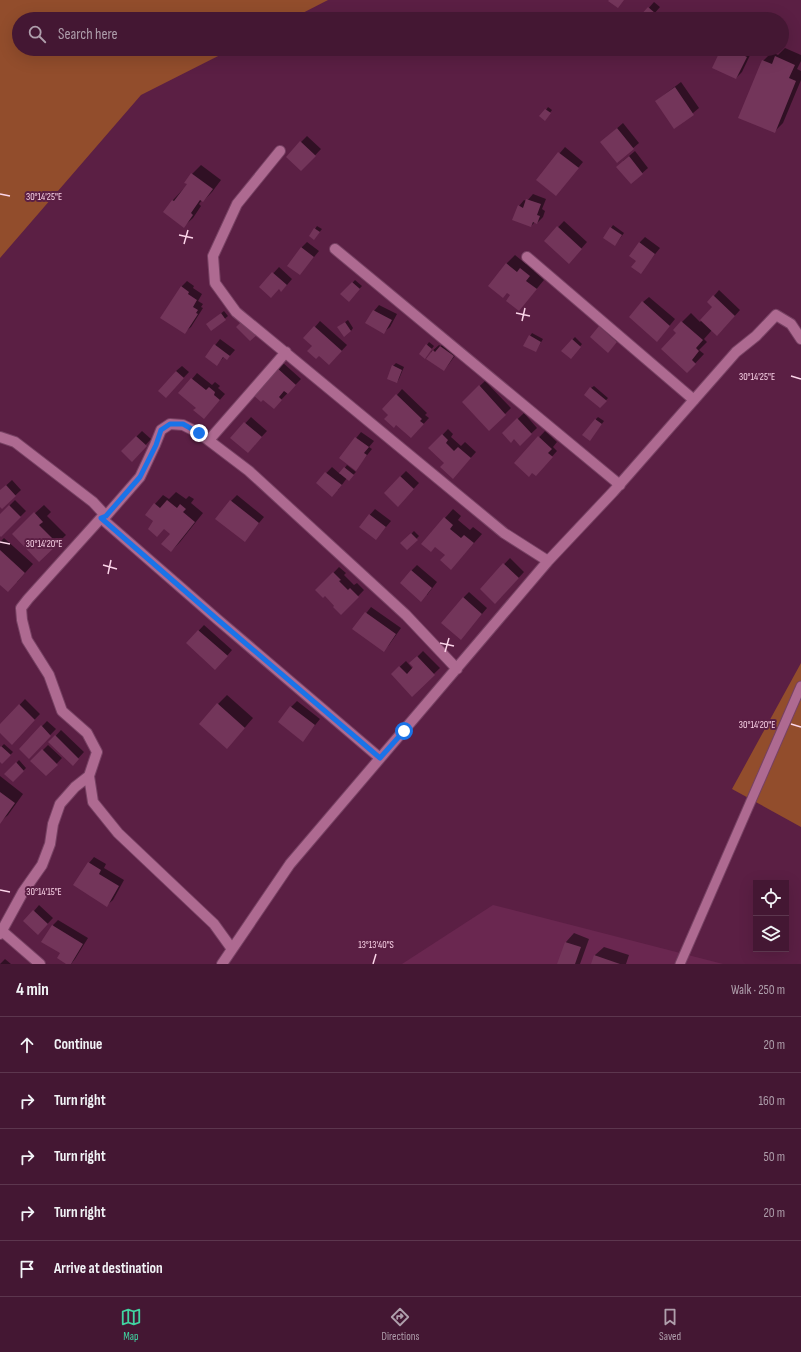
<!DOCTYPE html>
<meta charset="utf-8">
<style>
body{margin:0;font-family:"Sofia Sans Condensed",sans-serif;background:#4e243f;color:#f1f3f6}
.controls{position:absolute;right:12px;bottom:12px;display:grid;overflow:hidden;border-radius:0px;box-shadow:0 4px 16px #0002}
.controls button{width:36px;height:36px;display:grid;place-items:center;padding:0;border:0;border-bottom:1px solid #5c364e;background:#441733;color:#f1f3f6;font:20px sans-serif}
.stop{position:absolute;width:12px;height:12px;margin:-9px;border:3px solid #1a73e8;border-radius:50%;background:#fff}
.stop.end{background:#1a73e8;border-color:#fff;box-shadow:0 1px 4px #0008}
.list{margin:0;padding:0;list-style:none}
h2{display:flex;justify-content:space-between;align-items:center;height:52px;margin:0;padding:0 16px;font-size:17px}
h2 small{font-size:13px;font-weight:400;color:#af9fac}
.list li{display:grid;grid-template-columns:26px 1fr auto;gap:12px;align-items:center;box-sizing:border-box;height:56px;padding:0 16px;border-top:1px solid #5c364e}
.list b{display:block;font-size:15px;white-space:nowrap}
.list em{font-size:13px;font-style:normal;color:#af9fac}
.icon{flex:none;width:22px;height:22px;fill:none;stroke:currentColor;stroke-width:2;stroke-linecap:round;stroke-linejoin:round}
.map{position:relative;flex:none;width:801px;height:964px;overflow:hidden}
.search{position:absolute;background:#441733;box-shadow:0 4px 16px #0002;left:12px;right:12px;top:12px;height:44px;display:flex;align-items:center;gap:10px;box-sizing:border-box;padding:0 14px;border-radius:22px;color:#af9fac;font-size:15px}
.sheet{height:332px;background:#441733}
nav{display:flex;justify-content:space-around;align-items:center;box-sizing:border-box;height:56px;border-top:1px solid #5c364e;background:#441733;font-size:11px;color:#af9fac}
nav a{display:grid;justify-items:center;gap:2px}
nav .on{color:#41d4a1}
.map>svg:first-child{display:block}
</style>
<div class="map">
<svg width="801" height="964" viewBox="0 0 801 964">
<rect width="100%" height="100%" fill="#5b1f44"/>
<path fill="#6a2750" d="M493,905L723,964H402Z"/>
<path fill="#924d2c" d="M0,0H328L291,19H19V49H232L141,95L0,258Z
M801,663V827L732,789Z"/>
<path fill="#0007" d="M654,2L660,7L654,14L656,16L654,19H639Z
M785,48L801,55V61L797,69L801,71V80L783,123L774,132L763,61L772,52L778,55Z
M722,49H748L752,51L742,72L736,78Z
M681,82L699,108L675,128L656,101Z
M548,107L552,110L547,117L546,110Z
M623,123L639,143L617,162L607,137Z
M307,136L321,149L307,164L301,142Z
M565,147L583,162L556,195L537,180Z
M635,151L648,168L631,183L623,161Z
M201,165L221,180L212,192L203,201L202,200L199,204L201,206L193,218L184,226L165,212L173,200L188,184L192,174Z
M533,194L546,199L542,209L545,211L543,217L537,223L535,222L531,226L519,206L524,200L527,201Z
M564,221L587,242L574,257L545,241Z
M613,225L624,233L615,245L611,228Z
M317,226L322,229L314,239L315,229Z
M645,237L660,248L640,273L639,243Z
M307,242L319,251L300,274L301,248Z
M515,255L526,264L529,260L538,267L534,271L544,280L519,310L511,295L506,264Z
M279,267L292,279L287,285L281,291L279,288L261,287Z
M355,280L362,286L349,300L342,294Z
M187,281L194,286L193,288L202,294L198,301L203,304L201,307L203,308L191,327L185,332L181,287Z
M719,290L740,310L723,329L712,330L704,339L707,342L699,350L704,354L687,372L677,333L674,330L691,313L700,322L713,307L714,296Z
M649,297L675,319L662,335L643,302Z
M379,305L397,314L390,327L384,332L374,311Z
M224,311L228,316L212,329L210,322Z
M348,320L353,328L351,331L341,325Z
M320,321L347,345L335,358L313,346L315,327Z
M605,321L622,336L613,346L600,327Z
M532,333L543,339L536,351L530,336Z
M575,337L582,344L573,355L572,340Z
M220,339L235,350L227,359L224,357L217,364L206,357Z
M446,341L459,350L449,364L444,370L431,352L439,345L441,346Z
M429,342L434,346L425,358L427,345Z
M282,362L301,379L279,402L264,399L253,394Z
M396,363L404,367L399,379L397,382L393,366Z
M182,366L189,372L171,391L176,371Z
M197,373L212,385L215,382L220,386L218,388L225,394L204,418L197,407L192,379Z
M485,381L511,408L489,430L463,402Z
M594,386L608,398L600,407L591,388Z
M402,389L427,413L425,415L429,418L417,431L389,414L397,395Z
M524,413L537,428L520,444L514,438L503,433Z
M251,417L267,431L253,446L232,438Z
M598,417L604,421L592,437L596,419Z
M448,429L453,434L451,437L461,446L465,442L476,452L458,472L445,463L430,448Z
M142,431L151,439L132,460L122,451Z
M545,431L557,442L553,447L557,451L541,469L515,463Z
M361,432L374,441L369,447L372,449L356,469L341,457Z
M347,465L356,472L351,477L347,478L338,490L317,483L332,467L340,474Z
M406,471L419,483L403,500L400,477Z
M12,480L21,490L2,508L0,506V491Z
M176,492L186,499L189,496L194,499L191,503L203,513L180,542L171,551V533L155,521V504L163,495L169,499Z
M237,495L264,517L245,540L231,501Z
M15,500L26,511L1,536L0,534V515Z
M44,505L51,512L47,516L66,535L39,561L22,525Z
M375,509L391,521L381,533L360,526Z
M453,509L461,516L458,520L470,530L473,527L482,534L451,569L446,554L445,518Z
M414,531L419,536L407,548L402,543Z
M4,538L33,564L17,582L0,583V542Z
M510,558L524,572L501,597L481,589Z
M417,565L437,582L427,595L411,571Z
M339,567L346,573L344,575L354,585L357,583L364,590L341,614L325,595L317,590Z
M469,592L487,608L466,633L463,598Z
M371,607L401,628L389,645L384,650L354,629Z
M204,625L232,650L221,663L187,643Z
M423,651L440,668L412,695L392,674L406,661L413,669L415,667L411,663Z
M227,695L253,718L235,739L218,704Z
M25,699L40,714L12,743L0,732V726Z
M297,701L320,719L303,740L291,707Z
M47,721L56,729L29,757L20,749Z
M61,730L84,752L73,764L50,742Z
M4,744L13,752L2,763L0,761V748Z
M48,745L62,758L46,775L32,761Z
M19,760L26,768L13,781L6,774Z
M0,776L23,794L8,815L0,822Z
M94,857L106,864L104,868L124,880L113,900L107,905L89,863Z
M39,905L53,918L38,934L34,911Z
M58,920L88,938L75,959L71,964H68L62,953L53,925Z
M574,933L589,939L580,964H558L566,942Z
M604,947L629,955L626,964H592L595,955Z
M5,959L11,964H0Z"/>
<path fill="#73355a" d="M609,0H624L618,8L608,1Z
M648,7L655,13L650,19H637Z
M721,49H731L747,57L736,79L712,68Z
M775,56L795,65L789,78L796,81L775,133L738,118L762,60L772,64Z
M675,87L694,115L674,129L655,101Z
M545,109L551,113L545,121L539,116Z
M617,128L634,149L617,163L600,142Z
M300,141L316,156L301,171L286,157Z
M558,152L579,168L556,196L536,180Z
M629,156L643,174L631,184L616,167Z
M191,173L213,189L203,202L200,200L191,213L193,215L184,228L163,212L172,200L174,201L187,184L184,183Z
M526,199L541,204L537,215L540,216L537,224L533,222L531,227L512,220L518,205L523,208Z
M557,226L582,249L569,264L544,241Z
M610,227L622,235L615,246L603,238Z
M314,228L320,232L314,240L309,236Z
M639,242L655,254L641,274L631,267L636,261L629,256Z
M301,247L314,257L300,275L287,266Z
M506,263L517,272L520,268L530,276L526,281L537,289L519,311L506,301L510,295L507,293L503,298L488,286Z
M272,272L287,285L281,292L279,289L271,298L259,287Z
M352,282L360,289L349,302L340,294Z
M181,286L189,292L188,294L197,300L193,307L198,310L196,313L198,314L185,334L160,318Z
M713,295L735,316L717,336L700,320L712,307L707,302Z
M642,301L670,326L657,342L629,317Z
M373,310L392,320L384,334L365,323Z
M221,313L226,320L211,331L206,324Z
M242,321L257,335L250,341L236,327Z
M681,321L703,340L696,348L699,351L692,360L696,364L687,373L661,349L676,333L673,330Z
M345,322L351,331L344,337L337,327Z
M314,326L342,351L329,365L319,356L316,359L307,351L312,346L303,338Z
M599,326L617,342L608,353L590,337Z
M529,335L541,342L536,352L523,346Z
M572,339L581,347L571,359L561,351Z
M214,344L230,356L227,360L223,357L217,366L205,357Z
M426,344L432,349L425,359L419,354Z
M440,346L454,356L444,371L426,359L433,350L435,352Z
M392,365L402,370L397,383L387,379Z
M276,367L296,385L288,394L284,391L279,397L282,400L274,409L263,400L261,402L252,394Z
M176,371L184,378L166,398L158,391Z
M191,378L206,390L209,387L215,392L214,395L220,400L204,419L193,410L196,408L178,393Z
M479,385L506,415L489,431L462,402Z
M590,387L607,401L600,408L584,395Z
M396,394L422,419L420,421L424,424L411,438L396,425L394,428L384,419L388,415L382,409Z
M517,418L532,434L520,446L514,439L511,443L502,433Z
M595,419L602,424L590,441L582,435Z
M244,422L262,437L248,453L230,438Z
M442,434L448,440L446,443L454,451L458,447L471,458L453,479L440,467L444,463L428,448Z
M136,436L147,446L132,462L121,451Z
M538,436L552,449L548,453L553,457L536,476L532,473L529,477L514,463Z
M355,437L369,447L364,453L367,455L356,471L339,458Z
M344,467L354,475L349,481L339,473Z
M325,472L342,485L332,497L316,483Z
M400,476L414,489L398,507L384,493Z
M6,485L16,496L2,509L0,507V490Z
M167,500L177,508L180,504L186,509L183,512L195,522L171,552L161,544L170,534L164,529L157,537L148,529L153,521L145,515L154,503L160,508Z
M230,500L259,523L245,542L215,519Z
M9,505L21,517L1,537L0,536V514Z
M34,512L43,522L39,525L58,544L39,562L12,534Z
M369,514L386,527L376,540L359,527Z
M444,517L453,525L450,529L461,538L464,535L474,543L451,570L440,560L445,555L435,547L431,552L421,544Z
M411,533L418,540L407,550L400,543Z
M0,550L25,573L8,592L0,585Z
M503,563L519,578L495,604L480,589Z
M411,570L432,588L421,602L400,583Z
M333,572L341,580L339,581L348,590L350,588L359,597L341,615L333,607L334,606L325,596L323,598L315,590Z
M463,597L482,614L461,640L441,623Z
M365,612L396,634L384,652L352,629Z
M198,630L228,656L215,670L186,643Z
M417,656L435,675L412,697L391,674L399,666L407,674L413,667L409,663Z
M217,703L245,728L227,749L199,724Z
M19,704L35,720L12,745L0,733V724Z
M290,706L315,725L303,742L278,722Z
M41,725L51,736L29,759L19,749Z
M55,735L79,759L73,766L48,742Z
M1,746L11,755L2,764L0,762V747Z
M42,749L58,765L46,776L30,761Z
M16,762L24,771L13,782L4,774Z
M0,792L15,803L0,824Z
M88,862L101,870L99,874L119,886L107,907L73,885Z
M33,910L48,924L38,935L23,921Z
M52,925L83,944L71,964H66L57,958L60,953L41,942Z
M565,942L581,947L575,964H557Z
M594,955L620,964H591Z"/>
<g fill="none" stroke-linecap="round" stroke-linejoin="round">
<g stroke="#774163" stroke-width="11">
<path id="service" d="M680,964L801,686"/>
</g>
<g stroke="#774163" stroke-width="12">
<path id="minor" d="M280,151L237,204L213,256L215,283L236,312L504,533L548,561
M335,249L620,485
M527,257L694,400
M0,437L15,442L93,502L106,516
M209,440L286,352
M101,518L217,619L380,758
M2,931L40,964
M0,934L23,892L42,865L50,844L53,824L60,804L75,787L89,776
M232,949L214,924L118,833L93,802L89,776L97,752L87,733L62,711L49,675L27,640L22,620L21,608L28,599L101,518L106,516L140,477L155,445L161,430L170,424L183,425L199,433L249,471L406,615L457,669
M222,964L290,864L548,561L613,492L736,352L756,336L776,315L791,324L801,339"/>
</g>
<use href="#service" stroke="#ae6a91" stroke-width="9"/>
<use href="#minor" stroke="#ae6a91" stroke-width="10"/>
</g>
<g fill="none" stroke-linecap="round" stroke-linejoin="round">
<path stroke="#1a73e8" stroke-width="5" d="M199,433L183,424H170L161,430L156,445L140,477L106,516L101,518L217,619L380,758L404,731"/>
</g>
<path fill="none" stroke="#fbd5e9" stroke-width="1.5" d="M0,194L10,196M179,235L193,238M184,244L188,230M516,313L530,316M522,321L525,308M791,376L801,379M0,542L10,544M103,565L117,569M108,574L111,560M440,643L454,646M445,652L449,638M791,724L801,727M0,890L10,892M373,964L376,954"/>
<g font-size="10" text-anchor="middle" fill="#fbd5e9" stroke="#5b1f44" stroke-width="4" stroke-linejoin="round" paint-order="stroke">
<text x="44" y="200">30°14'25"E</text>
<text x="757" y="380">30°14'25"E</text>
<text x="44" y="547">30°14'20"E</text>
<text x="757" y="728">30°14'20"E</text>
<text x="44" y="895">30°14'15"E</text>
<text x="376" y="948">13°13'40"S</text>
</g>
</svg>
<div class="controls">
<button><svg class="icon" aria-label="locate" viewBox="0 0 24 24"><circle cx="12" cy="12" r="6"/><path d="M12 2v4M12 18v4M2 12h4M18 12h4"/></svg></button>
<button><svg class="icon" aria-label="layers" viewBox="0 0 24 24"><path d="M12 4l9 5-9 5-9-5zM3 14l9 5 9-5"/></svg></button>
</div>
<div class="stop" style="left:404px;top:731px"></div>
<div class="stop end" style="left:199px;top:433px"></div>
<div class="search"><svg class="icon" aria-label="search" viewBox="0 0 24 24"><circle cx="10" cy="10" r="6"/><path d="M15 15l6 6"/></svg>Search here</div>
</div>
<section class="sheet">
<h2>4 min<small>Walk · 250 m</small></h2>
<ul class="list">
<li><svg class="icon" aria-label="ahead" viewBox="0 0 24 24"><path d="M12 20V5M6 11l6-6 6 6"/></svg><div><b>Continue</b></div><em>20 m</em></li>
<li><svg class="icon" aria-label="right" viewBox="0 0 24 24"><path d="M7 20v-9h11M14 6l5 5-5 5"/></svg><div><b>Turn right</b></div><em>160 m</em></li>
<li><svg class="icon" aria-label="right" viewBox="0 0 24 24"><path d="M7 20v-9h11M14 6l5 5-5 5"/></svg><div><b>Turn right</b></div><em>50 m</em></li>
<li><svg class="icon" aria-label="right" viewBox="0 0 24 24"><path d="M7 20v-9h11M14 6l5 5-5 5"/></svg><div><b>Turn right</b></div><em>20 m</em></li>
<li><svg class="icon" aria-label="arrive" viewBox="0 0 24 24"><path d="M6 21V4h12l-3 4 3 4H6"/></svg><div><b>Arrive at destination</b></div></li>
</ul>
</section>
<nav>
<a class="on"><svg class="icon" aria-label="map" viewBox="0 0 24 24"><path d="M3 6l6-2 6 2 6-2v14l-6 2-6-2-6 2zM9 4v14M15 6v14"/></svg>Map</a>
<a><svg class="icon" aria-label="directions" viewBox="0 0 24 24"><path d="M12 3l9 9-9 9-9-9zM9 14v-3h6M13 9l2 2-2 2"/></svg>Directions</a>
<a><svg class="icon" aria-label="saved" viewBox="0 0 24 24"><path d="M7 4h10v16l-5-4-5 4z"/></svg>Saved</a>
</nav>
